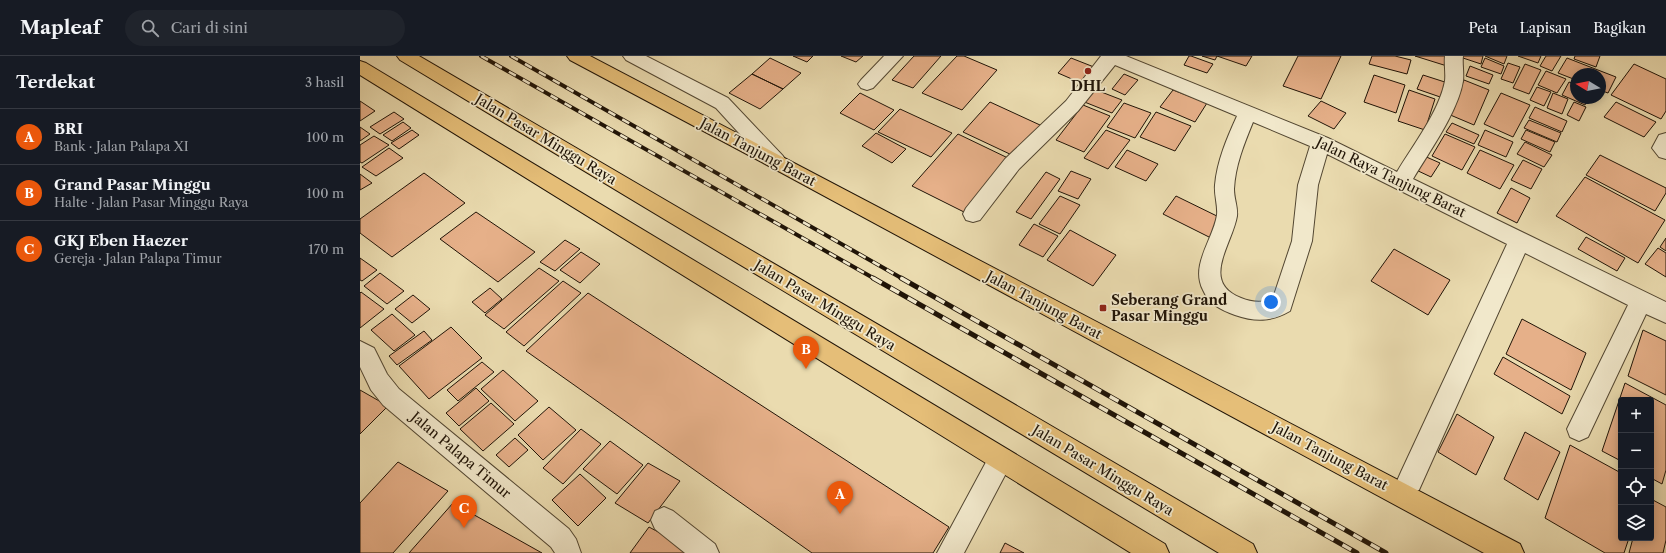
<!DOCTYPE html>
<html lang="id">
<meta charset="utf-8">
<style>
body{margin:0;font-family:"Libre Caslon Text",serif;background:#20242c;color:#f1f3f6}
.controls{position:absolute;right:12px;bottom:12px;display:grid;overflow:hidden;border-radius:4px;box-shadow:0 2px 10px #0003}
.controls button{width:36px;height:36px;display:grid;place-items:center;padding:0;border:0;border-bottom:1px solid #363941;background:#171b24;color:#f1f3f6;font:20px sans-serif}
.compass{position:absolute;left:1210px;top:12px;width:36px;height:36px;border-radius:50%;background:#171b24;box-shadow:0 2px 10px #0003;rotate:280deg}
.you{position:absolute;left:911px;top:246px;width:14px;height:14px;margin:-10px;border:3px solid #fff;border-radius:50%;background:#1a73e8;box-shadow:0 0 0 6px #1a73e833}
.badge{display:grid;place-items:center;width:26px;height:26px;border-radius:50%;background:#ea580c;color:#fff;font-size:13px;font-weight:700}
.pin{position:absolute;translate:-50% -33px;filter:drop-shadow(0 1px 2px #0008)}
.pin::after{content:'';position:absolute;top:21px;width:14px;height:12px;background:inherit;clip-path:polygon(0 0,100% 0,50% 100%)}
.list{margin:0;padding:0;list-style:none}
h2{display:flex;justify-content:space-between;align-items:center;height:52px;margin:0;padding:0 16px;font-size:17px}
h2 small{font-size:13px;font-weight:400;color:#9ea1a6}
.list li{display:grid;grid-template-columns:26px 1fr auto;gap:12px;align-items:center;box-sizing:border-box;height:56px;padding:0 16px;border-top:1px solid #363941}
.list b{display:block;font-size:15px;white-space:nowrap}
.list p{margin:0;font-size:13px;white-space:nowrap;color:#9ea1a6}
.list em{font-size:13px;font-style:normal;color:#9ea1a6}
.icon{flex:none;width:22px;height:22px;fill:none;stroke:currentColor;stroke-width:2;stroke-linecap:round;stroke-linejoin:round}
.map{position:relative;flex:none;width:1306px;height:497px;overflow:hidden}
header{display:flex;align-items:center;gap:24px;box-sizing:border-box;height:56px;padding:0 20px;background:#171b24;border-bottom:1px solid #363941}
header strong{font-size:19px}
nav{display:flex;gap:22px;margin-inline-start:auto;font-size:14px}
.search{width:280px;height:36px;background:#20242c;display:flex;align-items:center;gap:10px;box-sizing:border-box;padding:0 14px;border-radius:22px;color:#9ea1a6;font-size:15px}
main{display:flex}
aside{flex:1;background:#171b24}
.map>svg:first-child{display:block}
</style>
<header>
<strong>Mapleaf</strong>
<div class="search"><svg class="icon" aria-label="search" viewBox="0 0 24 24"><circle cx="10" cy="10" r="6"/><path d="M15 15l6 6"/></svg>Cari di sini</div>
<nav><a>Peta</a><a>Lapisan</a><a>Bagikan</a></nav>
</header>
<main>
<aside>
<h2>Terdekat<small>3 hasil</small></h2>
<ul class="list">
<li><span class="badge">A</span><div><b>BRI</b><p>Bank · Jalan Palapa XI</p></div><em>100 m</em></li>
<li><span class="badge">B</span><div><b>Grand Pasar Minggu</b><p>Halte · Jalan Pasar Minggu Raya</p></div><em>100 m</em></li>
<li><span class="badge">C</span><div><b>GKJ Eben Haezer</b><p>Gereja · Jalan Palapa Timur</p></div><em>170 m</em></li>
</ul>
</aside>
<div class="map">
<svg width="1306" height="497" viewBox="0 0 1306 497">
<rect width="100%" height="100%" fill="#eadbaf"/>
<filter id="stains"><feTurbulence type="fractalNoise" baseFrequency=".005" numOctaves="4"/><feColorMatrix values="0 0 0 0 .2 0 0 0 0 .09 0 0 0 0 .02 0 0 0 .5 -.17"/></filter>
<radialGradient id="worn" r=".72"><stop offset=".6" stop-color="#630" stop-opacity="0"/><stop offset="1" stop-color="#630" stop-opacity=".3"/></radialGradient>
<path fill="#e6b089" stroke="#201407" d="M433,0H453L447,6Z
M481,0H503L496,6Z
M554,0H581L553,32L532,24Z
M597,0H604L637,14L602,54L562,37Z
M829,0H831L853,8L847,17L824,9Z
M842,0H892L886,10L857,0L855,4Z
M938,0H981L961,43L923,30Z
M1012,0H1035L1051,4L1047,18L1009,8Z
M1055,0H1091L1087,10Z
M1097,0H1123L1121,8Z
M1125,0H1147L1144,8Z
M1158,0H1181L1178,7Z
M1186,0H1201L1192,15L1180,10Z
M1215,0H1240L1236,11L1214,3Z
M410,2L441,17L423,33L392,18Z
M711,2L734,11L721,27L698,17Z
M1125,2L1144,10L1141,18L1121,11Z
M1207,2L1256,21L1248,37L1240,34V18H1216V24L1198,17Z
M1148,7L1160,11L1153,27L1141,23Z
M1165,8L1181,14L1169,38L1153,32Z
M1274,8L1306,23V55L1301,63L1251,39Z
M1110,10L1133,19L1129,28L1106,20Z
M1186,15L1206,23L1197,37L1178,29Z
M392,18L423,33L400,53L369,37Z
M764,18L778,24L765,39L752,33Z
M1014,19L1045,29L1036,57L1004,46Z
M1063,19L1091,28L1086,43L1057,33Z
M1104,24L1129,34L1114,69L1088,58Z
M1209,26L1216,29V42H1228L1225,49L1202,39Z
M1177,31L1191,36L1184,50L1170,44Z
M731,32L762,44L752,57L722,45Z
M813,34L847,47L835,66L800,51Z
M1049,34L1075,43L1065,74L1038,65Z
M500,37L534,54L514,74L480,57Z
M1141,37L1170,49L1153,81L1124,68Z
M1193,37L1208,43L1202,58L1187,52Z
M0,45L15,55L0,65Z
M961,45L986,57L974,73L948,60Z
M630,46L680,69L654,100L603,76Z
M1214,46L1226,51L1219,65L1207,59Z
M1256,46L1296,66L1284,81L1244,61Z
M764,47L791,57L775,82L747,71Z
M723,49L750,60L724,96L696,84Z
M1175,51L1207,65L1202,76L1169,62Z
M540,53L592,77L571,101L518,76Z
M34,56L44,63L20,78L10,71Z
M796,56L831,70L815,95L780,81Z
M1169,64L1201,77L1197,86L1164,72Z
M43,66L51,72L32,85L23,79Z
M1092,67L1119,79L1114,88L1086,76Z
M0,71L10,78L0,85Z
M52,74L59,79L39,93L31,87Z
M746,74L770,84L748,113L724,102Z
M1125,74L1153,86L1146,101L1118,89Z
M1166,74L1195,86L1190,96L1161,83Z
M516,77L546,93L532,107L502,90Z
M598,78L650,103L606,157L552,130Z
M1085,78L1115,91L1102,114L1072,100Z
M14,80L29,89L2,107L0,106V89Z
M1165,86L1192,99L1184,111L1157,98Z
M29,92L43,102L16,120L2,111Z
M767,94L798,108L786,125L755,111Z
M1120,94L1154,109L1140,133L1107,117Z
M1062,99L1080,107L1071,121L1054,113Z
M1240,99L1306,132V137L1295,155L1226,119Z
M1163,104L1182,113L1171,133L1151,124Z
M711,115L731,123L718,143L698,135Z
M686,116L700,123L671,163L656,156Z
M64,117L105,147L32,201L0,177V163Z
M0,118L12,127L0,134Z
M1225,121L1305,164L1278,207L1196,160Z
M1151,132L1170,142L1157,167L1137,157Z
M700,140L720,149L700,178L679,168Z
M816,140L863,163L851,182L803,158Z
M116,156L175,196L138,226L80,183Z
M674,168L698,180L683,201L659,189Z
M710,174L756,199L733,230L687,204Z
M1226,181L1265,202L1257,215L1218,193Z
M1306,182V195L1300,191Z
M205,184L220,193L195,215L180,206Z
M1298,192L1306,197V221L1285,208Z
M1034,193L1090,224L1068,259L1011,225Z
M221,196L240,208L220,227L200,214Z
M0,202L17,214L2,225L0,224Z
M179,212L199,225L144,273L125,259Z
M20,217L44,235L27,248L4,230Z
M203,225L221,237L164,290L146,276Z
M130,232L142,243L125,257L112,246Z
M1,236L24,253L0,272V237Z
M228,237L589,471L573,497H452L166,295Z
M53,239L70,253L52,267L35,253Z
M32,258L55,279L34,295L11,274Z
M1162,263L1226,297L1211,334L1146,298Z
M91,271L122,302L69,343L39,310Z
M1283,274L1306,285V339L1268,320Z
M64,275L72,284L37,309L29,300Z
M1143,301L1210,340L1202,358L1134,318Z
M122,306L134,316L98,345L87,334Z
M143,314L178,345L155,365L121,333Z
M1265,327L1306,349V414L1302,428L1291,422V344H1261V405L1242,395Z
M116,332L129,345L99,370L86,357Z
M0,334L28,350L0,378Z
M131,347L154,368L123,395L100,373Z
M189,351L216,374L183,404L158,379Z
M1097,358L1134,381L1116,419L1078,396Z
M221,373L241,388L203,428L183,412Z
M1165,376L1200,396L1178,444L1144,423Z
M155,382L168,394L149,411L136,399Z
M250,385L283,409L257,438L223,413Z
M1210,389L1261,417V482H1269L1264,497H1245L1185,462Z
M38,406L88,435L33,497H0V447Z
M288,407L320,425L288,467L255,447Z
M220,418L246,442L218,470L192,444Z
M1291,443L1306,451V484L1303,497H1269L1273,482H1291Z
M93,447L182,497H49Z
M289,471L337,497H270Z
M645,487L664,497H640Z"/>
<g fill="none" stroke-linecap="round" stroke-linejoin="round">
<g stroke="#524631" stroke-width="2">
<path id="minor" d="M263,0H286L368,42L423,100L426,105L423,110L416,112L409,110L356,52L266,4Z
M524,0H543L513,32L507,34L501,32L498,28L501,24Z
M741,0H766L968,82L1037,116C1053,89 1079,56 1085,25C1086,17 1084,8 1085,0H1103C1102,8 1104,16 1103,25C1098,56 1069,96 1053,123L1306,246V267L1286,258L1228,381L1219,385L1210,381L1207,373L1268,249L1165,197L1059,434L1050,437L1041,434L1037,425L1041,416L1147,188L967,98L958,129L952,185L930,255C911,266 895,266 875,259C861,254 849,248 843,234C830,209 853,184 857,159C858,149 854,139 855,129C857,105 867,82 877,60L755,9L718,55L659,113L620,164L613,166L606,164L603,158L606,152L645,103L706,45ZM893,66L950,90L938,129L932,185L913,242C903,248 891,246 881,242C840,226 872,189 877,160C878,151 874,143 874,133C875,110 884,88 893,66Z
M1306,77V103L1299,101L1292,92L1299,79Z
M0,285L14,292L27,318L39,333L209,473L216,483L221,497H195L191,491L23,349L11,334L0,311Z
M641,392L650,395L653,404L604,497H577L632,395Z
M304,451L313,455L355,488L359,497H325L295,473L291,464L295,455Z"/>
</g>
<g stroke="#201407" stroke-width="2">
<path id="major" d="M37,0H59L893,488L897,497H859L40,4Z
M207,0H230L1160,488L1164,497H1124L409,110L210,4Z
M0,5L6,7L805,488L809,497H771L0,19Z"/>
</g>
<use href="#minor" fill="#f1e8cb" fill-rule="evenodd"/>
<use href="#major" fill="#e5be78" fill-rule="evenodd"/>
<g stroke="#201407" stroke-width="4">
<path id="rail-far1" d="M121,0L515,223
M151,0L543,223"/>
</g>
<g stroke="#201407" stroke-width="5">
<path id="rail" d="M513,222L997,497
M541,222L1026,497"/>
</g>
<use href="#rail-far1" stroke="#f1e8cb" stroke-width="2.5" stroke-dasharray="8" stroke-linecap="butt"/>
<use href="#rail" stroke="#f1e8cb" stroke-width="3.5" stroke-dasharray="10" stroke-linecap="butt"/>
</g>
<g fill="#8f2418" stroke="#f1e8cb" stroke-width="1.5">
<circle cx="728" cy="15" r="4"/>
<rect x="739" y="248" width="8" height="8" rx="2"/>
</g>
<g text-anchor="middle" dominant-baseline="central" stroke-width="3.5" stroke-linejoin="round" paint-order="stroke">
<g font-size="14" font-weight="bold" fill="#201407" stroke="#f1e8cb">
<text x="728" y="30">DHL</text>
<text x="751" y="244" text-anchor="start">Seberang Grand<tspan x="751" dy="16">Pasar Minggu</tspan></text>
</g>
<g font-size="14" fill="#201407" stroke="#f1e8cb">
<text transform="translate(186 83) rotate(31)">Jalan Pasar Minggu Raya</text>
<text transform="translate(398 96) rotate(28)">Jalan Tanjung Barat</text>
<text transform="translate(1031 121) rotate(26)">Jalan Raya Tanjung Barat</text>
<text transform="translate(465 249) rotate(31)">Jalan Pasar Minggu Raya</text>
<text transform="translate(684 249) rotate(28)">Jalan Tanjung Barat</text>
<text transform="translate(101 399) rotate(40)">Jalan Palapa Timur</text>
<text transform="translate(970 400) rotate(28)">Jalan Tanjung Barat</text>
<text transform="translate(743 414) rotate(31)">Jalan Pasar Minggu Raya</text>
</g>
</g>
<rect width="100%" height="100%" filter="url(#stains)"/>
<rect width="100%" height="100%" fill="url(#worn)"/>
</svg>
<div class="controls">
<button>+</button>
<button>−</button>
<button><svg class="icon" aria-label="locate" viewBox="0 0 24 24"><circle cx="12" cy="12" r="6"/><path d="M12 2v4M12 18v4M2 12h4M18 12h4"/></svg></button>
<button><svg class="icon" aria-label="layers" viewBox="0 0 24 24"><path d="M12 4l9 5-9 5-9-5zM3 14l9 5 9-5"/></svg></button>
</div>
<svg class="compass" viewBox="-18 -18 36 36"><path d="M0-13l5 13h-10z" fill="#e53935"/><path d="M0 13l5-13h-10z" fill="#9ea1a6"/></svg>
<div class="you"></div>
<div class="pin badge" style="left:480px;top:458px">A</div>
<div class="pin badge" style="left:446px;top:313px">B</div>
<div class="pin badge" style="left:104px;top:472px">C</div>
</div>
</main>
